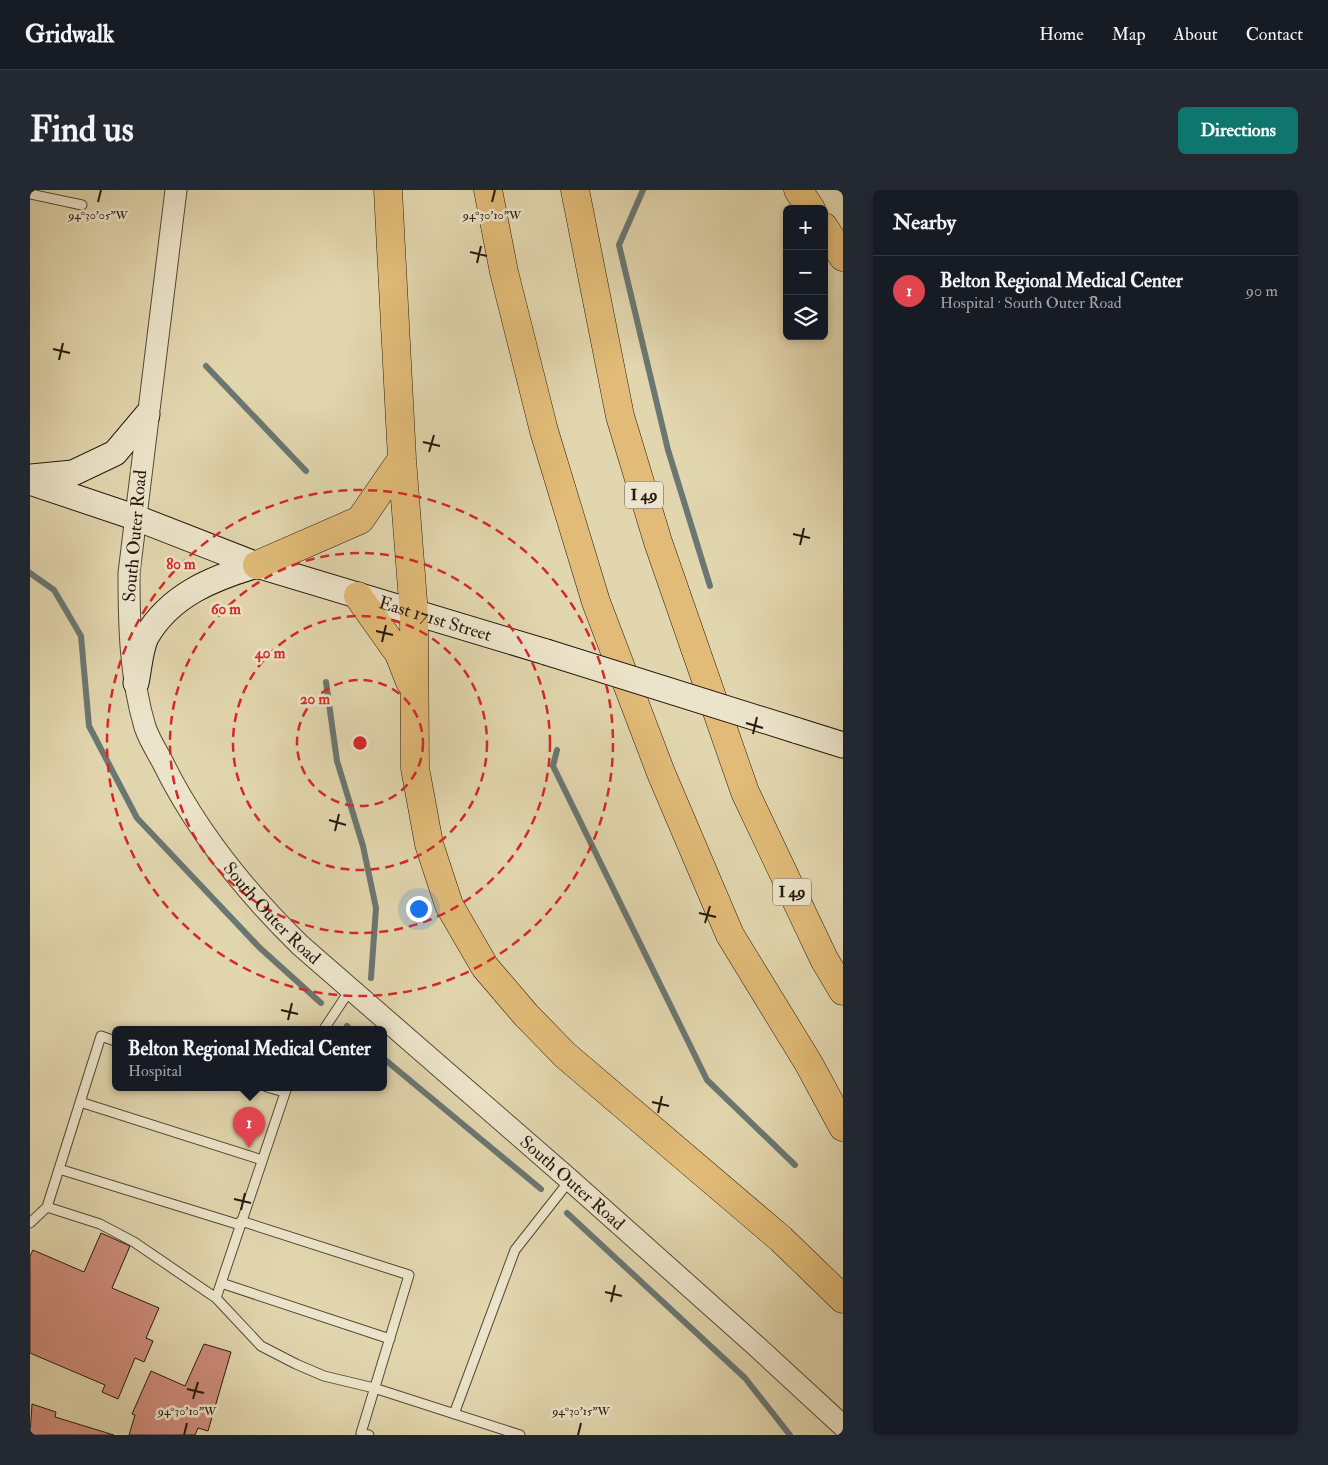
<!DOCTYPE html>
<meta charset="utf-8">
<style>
body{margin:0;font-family:"IM FELL Double Pica",serif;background:#242831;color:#f1f3f6}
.controls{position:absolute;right:15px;top:15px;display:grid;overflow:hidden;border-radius:8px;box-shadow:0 2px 8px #0003}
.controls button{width:45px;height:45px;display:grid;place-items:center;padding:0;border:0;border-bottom:1px solid #363941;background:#171b24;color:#f1f3f6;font:25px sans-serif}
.you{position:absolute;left:388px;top:718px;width:18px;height:18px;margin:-12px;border:4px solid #fff;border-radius:50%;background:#1a73e8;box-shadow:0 0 0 8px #1a73e833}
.badge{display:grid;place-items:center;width:32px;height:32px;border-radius:50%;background:#0f766e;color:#fff;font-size:16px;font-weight:700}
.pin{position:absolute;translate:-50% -41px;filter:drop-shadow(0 1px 2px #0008)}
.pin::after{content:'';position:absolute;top:26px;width:18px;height:15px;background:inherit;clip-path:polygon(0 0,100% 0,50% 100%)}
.popup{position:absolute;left:82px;top:836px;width:275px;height:65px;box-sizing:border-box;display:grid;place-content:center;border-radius:8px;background:#171b24;filter:drop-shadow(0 1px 4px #0005);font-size:16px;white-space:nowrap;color:#9ea1a6}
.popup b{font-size:19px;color:#f1f3f6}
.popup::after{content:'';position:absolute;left:50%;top:100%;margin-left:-10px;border:10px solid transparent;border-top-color:#171b24}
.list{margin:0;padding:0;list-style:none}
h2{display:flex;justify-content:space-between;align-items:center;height:65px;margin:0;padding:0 20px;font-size:21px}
h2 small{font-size:16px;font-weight:400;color:#9ea1a6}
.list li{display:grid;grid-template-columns:32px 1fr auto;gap:15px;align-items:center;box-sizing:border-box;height:70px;padding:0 20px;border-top:1px solid #363941}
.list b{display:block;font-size:19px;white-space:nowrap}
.list p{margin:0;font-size:16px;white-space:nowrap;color:#9ea1a6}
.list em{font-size:16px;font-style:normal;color:#9ea1a6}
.icon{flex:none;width:28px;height:28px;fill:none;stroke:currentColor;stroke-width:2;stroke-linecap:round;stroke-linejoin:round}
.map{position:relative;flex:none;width:813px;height:1245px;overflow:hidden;border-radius:8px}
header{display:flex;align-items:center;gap:30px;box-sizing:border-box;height:70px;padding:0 25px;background:#171b24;border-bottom:1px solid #363941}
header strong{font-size:24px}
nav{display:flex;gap:28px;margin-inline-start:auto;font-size:18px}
.intro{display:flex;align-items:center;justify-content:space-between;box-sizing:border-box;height:120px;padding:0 30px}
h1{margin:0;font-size:35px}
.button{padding:12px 22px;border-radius:8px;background:#0f766e;color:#fff;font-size:18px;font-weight:700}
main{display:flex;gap:30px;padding:0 30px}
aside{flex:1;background:#171b24;border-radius:8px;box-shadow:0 2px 8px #0003}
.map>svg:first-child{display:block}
</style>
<header>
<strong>Gridwalk</strong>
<nav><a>Home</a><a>Map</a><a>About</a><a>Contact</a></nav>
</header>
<div class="intro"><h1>Find us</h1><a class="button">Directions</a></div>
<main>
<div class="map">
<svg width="813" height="1245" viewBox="0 0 813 1245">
<rect width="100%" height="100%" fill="#e2d6ae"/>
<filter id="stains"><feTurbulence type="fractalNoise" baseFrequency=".004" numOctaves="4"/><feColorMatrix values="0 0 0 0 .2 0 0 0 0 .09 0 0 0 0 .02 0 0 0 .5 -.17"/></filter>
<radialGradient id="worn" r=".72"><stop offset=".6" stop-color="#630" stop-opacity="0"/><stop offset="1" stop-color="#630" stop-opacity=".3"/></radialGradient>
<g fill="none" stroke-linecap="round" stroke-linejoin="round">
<path stroke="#6a7772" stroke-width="6" d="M613,0L589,55L638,260L680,396
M176,176L276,281
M0,383L24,400L51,446L59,536L107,628L230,758L291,813
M296,492L307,571L333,656L346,718L341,788
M527,560L523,576L677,890L765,975
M317,836L320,839
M353,868L511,999
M537,1023L715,1188L760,1245"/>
</g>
<path fill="#ce8c7b" stroke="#26180d" d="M71,1043L100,1056L82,1098L129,1118L116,1148L123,1151L114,1172L105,1168L88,1209L72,1202L75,1195L0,1163V1066L3,1060L54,1082Z
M174,1154L201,1162L178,1241L168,1238L165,1245H99L105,1225L102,1224L121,1181L155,1196Z
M2,1214L26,1222L25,1227L84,1245H0Z"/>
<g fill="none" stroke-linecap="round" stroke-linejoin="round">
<g stroke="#554835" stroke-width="11">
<path id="service" d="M0,4L52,15
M294,839L320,800
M237,897L254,902
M257,897L186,1108L231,1156L266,1174L294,1186L344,1198L490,1245
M50,912L232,970
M29,979L210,1035
M17,1017L70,1034L104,1052L186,1108
M211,1031L379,1085L331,1243L339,1245
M0,1033L17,1017L71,846L85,851
M191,1093L360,1149
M424,1224L485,1060L540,990"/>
</g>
<g stroke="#554835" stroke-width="23">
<g id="tertiary">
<path id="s1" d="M146,0L99,383C99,434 100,487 115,537C119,549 126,560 132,571C166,641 215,701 270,755L540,990L724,1154L813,1236"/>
</g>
</g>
<g stroke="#26180d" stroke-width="27">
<g id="secondary">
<path d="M0,287L43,283L85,263L117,225"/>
<path id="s2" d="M0,292L104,327L227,375L516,462"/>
<path d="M106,493C109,479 110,460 116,447C140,405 183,388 227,375"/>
<path d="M765,540L813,555"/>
</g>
</g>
<g stroke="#26180d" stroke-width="29">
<path id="motorway" d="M358,0L372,269L384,424L385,578L399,654L419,715L455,777L496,825L535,865L751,1049L813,1109
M458,0L474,82L514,241L566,412L631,583L700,745L779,874L813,937
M545,0L590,226L628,352L715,602L794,769L813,801
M768,0L781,19
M794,37L813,67
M227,375L330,330L372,269
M328,406L369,464L380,492"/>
</g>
<use href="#service" stroke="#ece4ca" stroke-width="9"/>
<use href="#tertiary" stroke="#ece4ca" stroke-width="21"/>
<use href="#secondary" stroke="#ece4ca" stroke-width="25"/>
<use href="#motorway" stroke="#e1bb77" stroke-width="28"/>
<g stroke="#26180d" stroke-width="27" stroke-linecap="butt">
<path id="secondary-bridge" d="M516,462L765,540"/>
</g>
<use href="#secondary-bridge" stroke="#ece4ca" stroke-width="25"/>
</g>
<path fill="none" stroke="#26180d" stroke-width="2" d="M68,12L71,0M462,12L465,0M440,62L457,66M447,73L451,56M23,159L40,163M29,170L33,153M393,252L410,256M399,262L404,245M763,344L780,348M770,355L774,338M346,441L363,445M352,452L356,435M716,533L733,538M723,544L727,527M299,630L316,635M305,641L309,624M669,723L686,727M675,733L680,716M251,820L268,824M258,830L262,813M622,912L639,916M628,923L632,906M204,1009L221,1013M211,1020L215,1003M575,1102L592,1106M581,1112L585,1095M157,1199L174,1203M163,1209L168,1192M154,1245L157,1233M548,1245L551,1233"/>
<g fill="none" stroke="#d62828" stroke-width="2.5" stroke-dasharray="9 6">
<circle cx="330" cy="553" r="63"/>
<circle cx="330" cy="553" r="127"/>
<circle cx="330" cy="553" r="190"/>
<circle cx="330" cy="553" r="253"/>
</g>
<g text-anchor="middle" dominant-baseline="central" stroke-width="5" stroke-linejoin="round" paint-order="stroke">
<g fill="#ece4ca" stroke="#615546" stroke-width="1">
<rect x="595" y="291.5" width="38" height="27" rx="4"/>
<rect x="743" y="688.5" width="38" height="27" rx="4"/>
</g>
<g font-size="16" font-weight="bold" fill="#26180d">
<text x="614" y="305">I 49</text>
<text x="762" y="702">I 49</text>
</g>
<g font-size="18" fill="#26180d" stroke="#ece4ca">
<text transform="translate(105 346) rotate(-85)">South Outer Road</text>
<text stroke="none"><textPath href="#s2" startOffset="428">East 171st Street</textPath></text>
<text stroke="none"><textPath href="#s1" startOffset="768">South Outer Road</textPath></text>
<text stroke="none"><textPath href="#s1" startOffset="1172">South Outer Road</textPath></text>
</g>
</g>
<g font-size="12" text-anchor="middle" fill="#26180d" stroke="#ece4ca" stroke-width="5" stroke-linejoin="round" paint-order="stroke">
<text x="68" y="29">94°30'05"W</text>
<text x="462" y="29">94°30'10"W</text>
<text x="157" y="1225">94°30'10"W</text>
<text x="551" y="1225">94°30'15"W</text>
</g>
<circle cx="330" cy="553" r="8" fill="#d62828" stroke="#ece4ca" stroke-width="2.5"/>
<g font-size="15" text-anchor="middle" font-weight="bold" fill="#d62828" stroke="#ece4ca" stroke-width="5" stroke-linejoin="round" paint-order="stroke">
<text x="151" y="379">80 m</text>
<text x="196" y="424">60 m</text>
<text x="240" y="468">40 m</text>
<text x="285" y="514">20 m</text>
</g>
<rect width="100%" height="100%" filter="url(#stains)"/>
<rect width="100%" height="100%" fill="url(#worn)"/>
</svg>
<div class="controls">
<button>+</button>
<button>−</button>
<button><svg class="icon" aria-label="layers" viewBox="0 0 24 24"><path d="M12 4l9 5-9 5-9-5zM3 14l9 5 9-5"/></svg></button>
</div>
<div class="you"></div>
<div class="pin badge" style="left:219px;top:958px;background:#e0444e">1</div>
<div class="popup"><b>Belton Regional Medical Center</b>Hospital</div>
</div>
<aside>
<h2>Nearby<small></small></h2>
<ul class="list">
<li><span class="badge" style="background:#e0444e">1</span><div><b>Belton Regional Medical Center</b><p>Hospital · South Outer Road</p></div><em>90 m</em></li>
</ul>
</aside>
</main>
